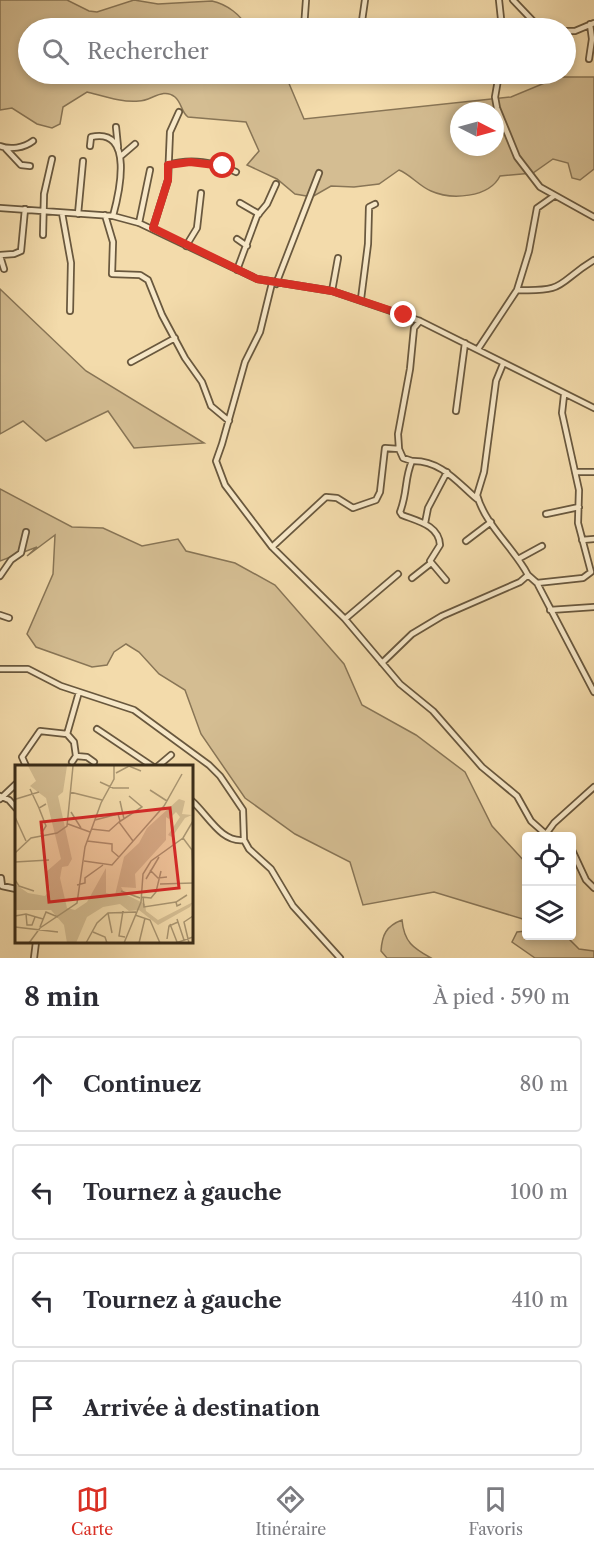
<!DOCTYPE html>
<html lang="fr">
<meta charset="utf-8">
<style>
body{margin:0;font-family:"Libre Caslon Text",serif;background:#f2f2f3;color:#2b2b33}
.controls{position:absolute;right:18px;bottom:18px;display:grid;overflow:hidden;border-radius:6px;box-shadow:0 3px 9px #0003}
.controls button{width:54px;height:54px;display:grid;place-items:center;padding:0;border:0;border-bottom:2px solid #e1e1e2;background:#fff;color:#2b2b33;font:30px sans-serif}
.compass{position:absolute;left:450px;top:102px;width:54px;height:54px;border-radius:50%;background:#fff;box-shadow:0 3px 9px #0003;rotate:96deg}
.stop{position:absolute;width:18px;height:18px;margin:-14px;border:4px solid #d93025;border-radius:50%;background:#fff}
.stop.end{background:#d93025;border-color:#fff;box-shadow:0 2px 6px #0008}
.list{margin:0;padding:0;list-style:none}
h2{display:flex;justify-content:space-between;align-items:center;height:78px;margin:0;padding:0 24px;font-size:26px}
h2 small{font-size:20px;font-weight:400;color:#7c7c81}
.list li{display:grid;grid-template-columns:39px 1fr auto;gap:18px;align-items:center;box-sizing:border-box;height:96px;margin:0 12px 12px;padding:0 12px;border:2px solid #e1e1e2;border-radius:6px}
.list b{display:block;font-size:22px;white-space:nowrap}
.list em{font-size:20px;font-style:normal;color:#7c7c81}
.icon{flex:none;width:33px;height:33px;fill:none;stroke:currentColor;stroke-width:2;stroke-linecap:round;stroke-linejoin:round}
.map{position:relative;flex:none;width:594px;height:958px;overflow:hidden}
.search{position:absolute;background:#fff;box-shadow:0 3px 9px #0003;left:18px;right:18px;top:18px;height:66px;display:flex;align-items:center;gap:15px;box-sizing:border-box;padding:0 21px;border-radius:33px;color:#7c7c81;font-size:22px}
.sheet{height:510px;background:#fff}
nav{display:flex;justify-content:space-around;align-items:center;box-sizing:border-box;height:84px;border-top:2px solid #e1e1e2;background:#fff;font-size:16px;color:#7c7c81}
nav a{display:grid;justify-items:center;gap:3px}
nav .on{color:#d93025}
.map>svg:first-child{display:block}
</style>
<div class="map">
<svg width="594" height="958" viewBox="0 0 594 958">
<rect width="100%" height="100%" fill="#f3dbab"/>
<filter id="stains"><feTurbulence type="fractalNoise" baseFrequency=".00333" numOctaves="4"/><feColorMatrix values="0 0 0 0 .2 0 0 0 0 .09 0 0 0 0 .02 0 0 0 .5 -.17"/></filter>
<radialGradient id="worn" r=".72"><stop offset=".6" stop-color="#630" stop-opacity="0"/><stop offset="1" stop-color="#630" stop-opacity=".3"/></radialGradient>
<path fill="#d4bd92" stroke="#887556" stroke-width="1.5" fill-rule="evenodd" d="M0,0H67L89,11L97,12L134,0L158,4L212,1C226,4 242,15 247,28H28V74H285L304,119L511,97L559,77H594V169L580,180L572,178L568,163L553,159L533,173L500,176C489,198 451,200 431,191C419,186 411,175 399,170L379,184L354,187L331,186L312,197L295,194L277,179L247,165L259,151L246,122L188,117C181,112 182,103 175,97C163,87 151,101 139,101C123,103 103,96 87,92L63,107L60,124L52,128L37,124L12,108L0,110ZM459,111H495V147H459Z
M0,289L86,371L204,443L134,448L108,411L46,441L23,421L0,434Z
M0,489L72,527L103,528L142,546L178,539L186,551L235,563L275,585L344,664L362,705L416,735L465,772L492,826L526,863V920L434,892L363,905L350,862L295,834L245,798L201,734L185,690L159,674L139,652L126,644L114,652L107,665L92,667L36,647L27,634L53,574L55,535L27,556L37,547L0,561Z
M402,920C404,942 413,948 431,958H387L381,951C382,935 386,926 402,920Z
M526,931V936H566L579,949L594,951V958H535L512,942L517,932Z"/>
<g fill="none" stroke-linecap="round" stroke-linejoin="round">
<g stroke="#69583e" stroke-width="8">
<path id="minor" d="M499,0L502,28
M513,0L534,22L550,28
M304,28L306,0
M361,28L365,0
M566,31H575L594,23
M589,59L592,39L590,24
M499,74L495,97L497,108L517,157L540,187L594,217
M116,127L118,147
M0,146C10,150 24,148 33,141
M90,146L91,137C135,127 119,194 113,216
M6,149L21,165L30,166
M121,156L135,144
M168,165C190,158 216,162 236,172
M240,203L259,214
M0,208L113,216L139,223L257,279L332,291L420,321L594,408
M62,213L71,263L70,311
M78,214L83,161
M105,215L113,242L112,274L140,275L148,280L162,315L185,358L202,382L211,406L229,421
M139,223L150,170
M153,228L168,180L170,132L179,112
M43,235L44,194L52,159
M237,239L247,246
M186,246L197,228L201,193
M0,255L14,254L21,251L25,209
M0,256L4,269
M237,270L257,216L267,204L276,184
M272,283L260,332L245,362L222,444L216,461L225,485L272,547L345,619L400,684L433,711L482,767L517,796L531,821L549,837
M276,284L319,173
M517,290C568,292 556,283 594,260
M332,291L338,258
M361,299L368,244L369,207L375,204
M478,349L517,290L529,251L537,208L554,196
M131,362L175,338
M456,411L465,343
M399,449L403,458L412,461C404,480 408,491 400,512L402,515C417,521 439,525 440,545L430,561L446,580
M412,461C441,460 458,483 477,499
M575,472H594
M546,514L579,507
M425,523L428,508L447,472
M582,540L594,539
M466,541L491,522
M272,547L326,497L337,498L353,508L376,500L380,492L385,448L399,449L398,434L410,369L414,328L420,321
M520,558L542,546
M528,575L537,583L594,692
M0,576L11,560L21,553L26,532
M412,578L431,563
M537,583L583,578L591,572L578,523L579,490L562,413L564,395
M550,610L594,607
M0,615L9,618
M345,619L398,574
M382,663L412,634L442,616L520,582L528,575C514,548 485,525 477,495L484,472L496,381L503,364
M0,669H28L61,686L134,710L209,765L220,776L243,810L244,840L249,849L271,869L293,906L340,958
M97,729L152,766
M76,756L87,757L94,762
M72,762L76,756L74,742L67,734L79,692
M26,766L22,757L40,731L67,734
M158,766L171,755
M0,796L9,800L16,808
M0,799L16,784
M192,801C208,815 221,843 244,840
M546,834L554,823L594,787
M572,850L586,880L594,888
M1,878L2,886L16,889
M34,958L36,942"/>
</g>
<use href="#minor" stroke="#f7e8c8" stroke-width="4.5"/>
</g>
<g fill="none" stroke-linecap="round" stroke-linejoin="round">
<path stroke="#d93025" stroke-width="8" d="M223,166L190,162L168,165V180L153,228L257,279L332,291L404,315"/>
</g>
<g transform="translate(15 765)">
<rect width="178" height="178" fill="#f3dbab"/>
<path d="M13,1H52L48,27L43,31L57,94L53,101L47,102L45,113L52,143L60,145L72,137L91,103V128L100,130L109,92L124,78L132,63L164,34L170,36L167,49L177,50L170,53L157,72L153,70L165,52L161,47L154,54L151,52V75L120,109L121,123L106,122L110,129L130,139L131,146L143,155L178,137L175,142L143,160L124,145L114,146L105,139L88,142L72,152L61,178H52L49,160L36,145H0V119L13,128L30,131L35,125L31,107L46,94L31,33L15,21L21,16Z" fill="#d4bd92"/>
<path fill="none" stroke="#a99571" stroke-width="1.5" d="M101,8L114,1L126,6M85,17L98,23H114M15,24L24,43M135,25L152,36M55,27L87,35M1,34L24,27M105,36L109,54M56,47L66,63M0,52L11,76M80,55L103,49L105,56M104,57L127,42L114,31M53,59L75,67M76,64L94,66L104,57L118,76M26,69L31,61L24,43L31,39M168,73L177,85L178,108M72,76L97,79V86L104,92M0,88L16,73L42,68L52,61L58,1M69,96L97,100L149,41L167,9M0,97L34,95M135,105L143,113L152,112M131,114L144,92M0,115L4,121L19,126M145,119L178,118M62,120L70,118V113L88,100M106,126L125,133M126,132L136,133L141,127L146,106M128,132L129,142L161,137M166,139L162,141L161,137L172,130M108,146L104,171L110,172M93,148L97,168M11,149L12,160H17L20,152M120,150L135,155L145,178M0,151L11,149L28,154M162,154L169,175M155,159L162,177M0,162L43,167M25,162L31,147L43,152M78,167L90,172L92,178M152,174L154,161L163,157M14,178L25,163L62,138L70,82L86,38L99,14V1M71,178L82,158L93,148L121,147M109,178L126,137L128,109L136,96L168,73L178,56M124,178L130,153M161,178L178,172M174,178L169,157L178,151"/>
<path fill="#d62828" fill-opacity="0.15" stroke="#d62828" stroke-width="3" d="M155,43L164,123L34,137L26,57Z"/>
<rect width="178" height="178" fill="none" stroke="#3b2d19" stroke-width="3"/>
</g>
<rect width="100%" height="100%" filter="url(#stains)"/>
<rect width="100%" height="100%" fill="url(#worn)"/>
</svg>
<div class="controls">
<button><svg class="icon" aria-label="locate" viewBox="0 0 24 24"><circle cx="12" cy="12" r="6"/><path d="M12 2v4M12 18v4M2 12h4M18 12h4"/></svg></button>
<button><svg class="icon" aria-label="layers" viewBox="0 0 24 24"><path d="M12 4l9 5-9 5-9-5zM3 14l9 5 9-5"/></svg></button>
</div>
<svg class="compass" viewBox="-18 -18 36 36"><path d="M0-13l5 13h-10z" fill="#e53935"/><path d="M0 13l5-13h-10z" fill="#7c7c81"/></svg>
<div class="stop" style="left:223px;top:166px"></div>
<div class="stop end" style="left:404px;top:315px"></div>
<div class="search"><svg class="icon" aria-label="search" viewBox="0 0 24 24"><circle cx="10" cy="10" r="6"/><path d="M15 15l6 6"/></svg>Rechercher</div>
</div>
<section class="sheet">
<h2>8 min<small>À pied · 590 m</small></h2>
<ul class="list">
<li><svg class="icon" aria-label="ahead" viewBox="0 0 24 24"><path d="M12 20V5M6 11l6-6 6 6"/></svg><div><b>Continuez</b></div><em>80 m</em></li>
<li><svg class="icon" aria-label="left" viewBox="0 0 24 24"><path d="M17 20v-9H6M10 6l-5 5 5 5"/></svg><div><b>Tournez à gauche</b></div><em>100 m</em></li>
<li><svg class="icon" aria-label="left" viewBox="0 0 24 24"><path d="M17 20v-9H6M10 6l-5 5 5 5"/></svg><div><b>Tournez à gauche</b></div><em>410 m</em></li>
<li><svg class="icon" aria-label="arrive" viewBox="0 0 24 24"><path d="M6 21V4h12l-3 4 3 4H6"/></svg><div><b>Arrivée à destination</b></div></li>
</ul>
</section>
<nav>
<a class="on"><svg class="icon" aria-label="map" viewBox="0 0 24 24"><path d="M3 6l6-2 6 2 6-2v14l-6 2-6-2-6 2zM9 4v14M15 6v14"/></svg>Carte</a>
<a><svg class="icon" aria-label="directions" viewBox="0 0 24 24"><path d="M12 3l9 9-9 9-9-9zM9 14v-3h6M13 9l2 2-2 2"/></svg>Itinéraire</a>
<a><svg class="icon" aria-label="saved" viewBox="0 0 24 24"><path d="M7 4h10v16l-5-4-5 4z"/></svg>Favoris</a>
</nav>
